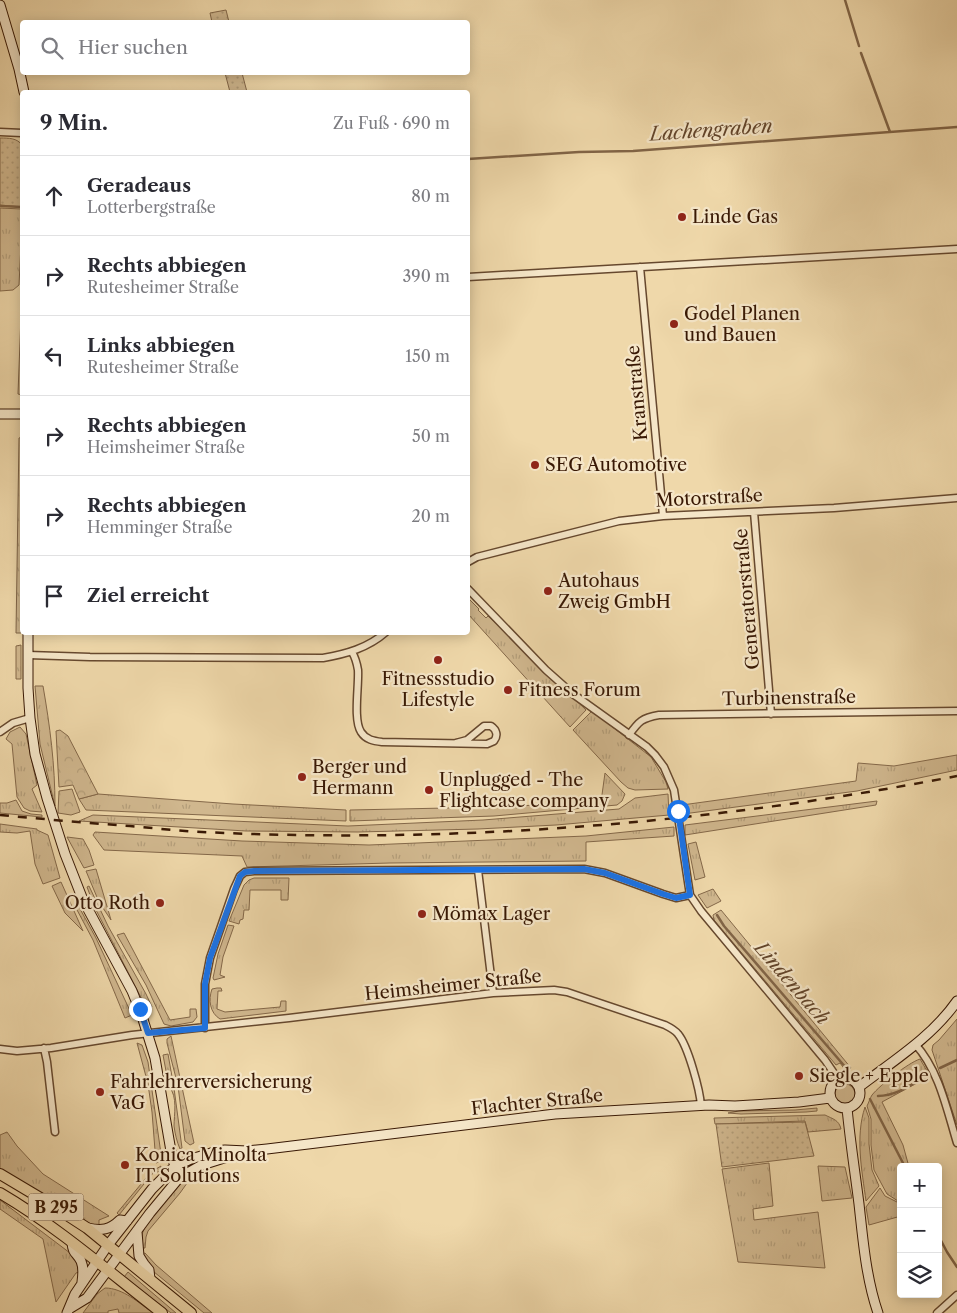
<!DOCTYPE html>
<html lang="de">
<meta charset="utf-8">
<style>
body{margin:0;font-family:"Libre Caslon Text",serif;background:#f7f7f7;color:#2b2b33}
.controls{position:absolute;right:15px;bottom:15px;display:grid;overflow:hidden;border-radius:5px;box-shadow:0 2px 12px #0003}
.controls button{width:45px;height:45px;display:grid;place-items:center;padding:0;border:0;border-bottom:1px solid #e1e1e2;background:#fff;color:#2b2b33;font:25px sans-serif}
.stop{position:absolute;width:15px;height:15px;margin:-11px;border:4px solid #1a73e8;border-radius:50%;background:#fff}
.stop.end{background:#1a73e8;border-color:#fff;box-shadow:0 1px 5px #0008}
.list{margin:0;padding:0;list-style:none}
h2{display:flex;justify-content:space-between;align-items:center;height:65px;margin:0;padding:0 20px;font-size:21px}
h2 small{font-size:16px;font-weight:400;color:#7c7c81}
.list li{display:grid;grid-template-columns:32px 1fr auto;gap:15px;align-items:center;box-sizing:border-box;height:80px;padding:0 20px;border-top:1px solid #e1e1e2}
.list b{display:block;font-size:19px;white-space:nowrap}
.list p{margin:0;font-size:16px;white-space:nowrap;color:#7c7c81}
.list em{font-size:16px;font-style:normal;color:#7c7c81}
.icon{flex:none;width:28px;height:28px;fill:none;stroke:currentColor;stroke-width:2;stroke-linecap:round;stroke-linejoin:round}
.map{position:relative;flex:none;width:957px;height:1313px;overflow:hidden}
.search{position:absolute;background:#fff;box-shadow:0 2px 12px #0003;left:20px;top:20px;width:450px;height:55px;display:flex;align-items:center;gap:12px;box-sizing:border-box;padding:0 18px;border-radius:5px;color:#7c7c81;font-size:19px}
.panel{position:absolute;background:#fff;box-shadow:0 2px 12px #0003;left:20px;top:90px;width:450px;height:545px;border-radius:5px}
.map>svg:first-child{display:block}
</style>
<div class="map">
<svg width="957" height="1313" viewBox="0 0 957 1313">
<defs>
<pattern id="grass-tufts" width="24" height="20" patternUnits="userSpaceOnUse" patternTransform="scale(1.25)"><rect width="24" height="20" fill="#d0b78e"/><path d="M3 7l-1-3M5 7V3M7 7l1-3M15 17l-1-3M17 17v-4M19 17l1-3" fill="none" stroke="#b39d79"/></pattern>
<pattern id="forest-crowns" width="20" height="18" patternUnits="userSpaceOnUse" patternTransform="scale(1.25)"><rect width="20" height="18" fill="#d0b78e"/><path d="M2 6a3 3 0 1 1 6 0M12 15a3 3 0 1 1 6 0" fill="none" stroke="#b39d79"/></pattern>
<pattern id="park-dots" width="8" height="8" patternUnits="userSpaceOnUse" patternTransform="scale(1.25)"><rect width="8" height="8" fill="#d0b78e"/><path d="M2 2h.1M6 6h.1" fill="none" stroke="#b39d79" stroke-width="1.8" stroke-linecap="round"/></pattern>
</defs>
<rect width="100%" height="100%" fill="#efd8aa"/>
<filter id="stains"><feTurbulence type="fractalNoise" baseFrequency=".004" numOctaves="4"/><feColorMatrix values="0 0 0 0 .2 0 0 0 0 .09 0 0 0 0 .02 0 0 0 .5 -.17"/></filter>
<radialGradient id="worn" r=".72"><stop offset=".6" stop-color="#630" stop-opacity="0"/><stop offset="1" stop-color="#630" stop-opacity=".3"/></radialGradient>
<path fill="url(#grass-tufts)" stroke="#846849" d="M0,208L22,209V242L21,244L19,285L13,290L0,291Z
M22,289V395L18,394Z
M22,437L21,633H16L19,438Z
M468,598L479,609L478,610L486,618L488,616L586,710L570,727L468,614Z
M21,645V679H16V646Z
M35,686H43C50,726 55,765 55,806L40,744Z
M592,711L651,757L666,782L668,789L635,790L628,788L621,782L573,730Z
M20,727L26,734L37,785L32,789L42,812L30,811L24,808L17,797L12,744L6,739L10,732Z
M957,755V770L857,791L683,814L682,805L856,781L858,763L894,766Z
M605,773L625,794L622,801L617,805L494,816L350,821V810L495,807L601,802Z
M98,794L233,804L346,810V821L86,810L79,799Z
M668,794L669,815L556,825L478,829L358,832L246,831L79,821L93,815L348,826L483,820L619,809L635,798Z
M16,800L22,811L31,814L42,815V817L0,813V803H7Z
M877,801L876,805L685,835V825Z
M0,824L37,829V830L48,835L60,878L43,884L35,864L30,831L17,833L0,832Z
M674,827V836L586,842V861L390,863L247,867L242,856L104,850L93,835L95,832L242,841L369,845L586,836Z
M67,837L83,839L89,850L94,865L84,868Z
M696,842L705,877L695,880L688,844Z
M96,869L111,920L99,902L86,871Z
M254,878H289L288,900H281V890H250L249,910H244L243,919L240,920L239,924L229,921L244,885L249,880Z
M61,882L83,931L65,913L52,886Z
M89,886L108,926L146,994L152,1007L147,1009L95,908L87,887Z
M713,889L721,901L707,908L698,895Z
M79,907L96,938L132,1015L125,1018L93,940L76,908Z
M721,910L851,1068L846,1071L840,1063L836,1065L714,920L713,915Z
M228,925L234,926L223,957L220,975L225,977L214,980L213,978L218,954Z
M124,933L170,1020L190,1017V1009H196L197,1017L193,1022L171,1026L164,1024L146,985L117,935Z
M217,988H221L222,991H218L217,1009L225,1012L280,1007L281,1001H286V1011L220,1019C210,1013 208,1000 212,989Z
M957,1019V1125L932,1050L933,1045L939,1040Z
M171,1036L194,1143L190,1145L185,1141L178,1086L167,1043V1039Z
M137,1043L142,1045L148,1062L162,1161L156,1163L152,1112L148,1084Z
M168,1054L174,1088L182,1148L180,1149C177,1142 175,1134 174,1126C174,1115 178,1096 169,1087L163,1055Z
M920,1059L930,1076L882,1102L903,1145L909,1167H901V1200L898,1201L887,1194L874,1170L871,1145V1119L867,1106C869,1102 870,1098 872,1095C880,1085 908,1063 920,1059Z
M835 1094a10 10 0 1 1 20 0a10 10 0 1 1-20 0Z
M865,1107L869,1118V1144L872,1170L879,1186L866,1201C862,1171 855,1137 865,1107Z
M817,1108V1111L806,1112L741,1114L728,1113L739,1111L795,1110Z
M825,1115C833,1119 839,1120 841,1129L808,1132L805,1121L715,1124L714,1118Z
M7,1132L17,1146L43,1174L109,1216L99,1220V1226L92,1225L0,1170V1135Z
M769,1163L773,1206L753,1209L754,1220L818,1212L825,1268L738,1262L722,1169Z
M161,1166L160,1171L152,1174L119,1215L117,1213L151,1172Z
M818,1166L845,1167L852,1198L822,1201Z
M195,1172L180,1193L148,1231L146,1237L145,1248H141L142,1234L146,1225L179,1185Z
M880,1188L885,1196L899,1203L901,1202V1216L869,1225L866,1207Z
M0,1200L70,1253L77,1262L79,1272L76,1273L56,1302L43,1239L0,1209Z
M145,1253L156,1265L212,1313H204L148,1267L142,1254Z
M128,1272L176,1313H171L124,1277Z
M105,1288C123,1288 139,1303 153,1313H119L118,1309L108,1311V1313H83L97,1294Z"/>
<path fill="url(#forest-crowns)" stroke="#846849" d="M60,730L68,736L98,794L79,799L73,785L59,787L56,731Z
M72,789L80,812L71,815L58,813L59,791Z"/>
<path fill="url(#park-dots)" stroke="#846849" d="M226,10L229,22H212L210,13Z
M225,73H242L247,92H230Z
M0,138C9,138 17,138 22,145V207L0,205Z
M805,1122L814,1156L722,1167L716,1124Z"/>
<g fill="none" stroke-linecap="round" stroke-linejoin="round">
<path stroke="#816446" stroke-width="2.5" d="M845,0L859,46
M861,53L890,132
M468,159L579,152L633,151L957,127
M0,206L22,207
M717,915L724,926L847,1069
M940,1068L957,1060
M878,1096C897,1096 912,1084 928,1075
M870,1099L904,1165V1167
M901,1186V1193
M938,1235L947,1252L957,1267"/>
<g stroke="#66482e" stroke-width="9">
<path id="street" d="M0,132L22,133
M640,267L663,516
M468,277L957,249
M754,512L771,714
M468,562L477,557L619,521L663,516L834,508L957,498
M468,589L546,670L573,694L647,747L655,755L664,767L674,790L690,895L701,911L825,1060L838,1079
M352,652C355,657 357,664 358,670C359,686 353,720 361,732C366,740 374,741 382,742L487,744L494,741C498,736 497,730 491,726H484L467,740L456,743
M28,655L90,657L323,658C346,654 368,648 386,632
M0,732L13,723L30,718
M629,735C639,721 642,718 659,715L957,711
M478,870L493,993
M205,1028V984L210,958L234,889L240,876L245,872L254,871L584,869L605,873L663,894L676,898L690,895
M915,1044C939,1070 947,1110 957,1143
M44,1048L47,1062L55,1132
M0,1049L17,1051L51,1048L132,1035L289,1018L493,993L554,990L567,992L665,1025C669,1027 675,1030 678,1034C688,1046 700,1090 701,1106
M937,1313L957,1295"/>
</g>
<g stroke="#381804" stroke-width="11">
<path id="secondary" d="M0,5L19,69L24,92
M0,414H22
M28,632V688L30,718L35,754L47,798L65,854L83,900L132,991L141,1013L155,1058L172,1157L179,1178
M830 1093a15 15 0 1 1 30 0a15 15 0 1 1-30 0Z
M859,1087C893,1061 932,1037 957,1001
M847,1108C850,1140 855,1172 859,1204C863,1240 866,1278 878,1313
M88,1228C101,1231 110,1230 120,1220L127,1221
M137,1232L139,1256L144,1264L149,1270L150,1279
M72,1243C73,1254 76,1252 81,1261C84,1268 83,1275 82,1282
M69,1309L87,1298L150,1213L179,1178L202,1165L240,1153
M67,1313L75,1294L108,1245L152,1189L174,1167L191,1159L211,1153L225,1150L247,1151L267,1149L555,1114L709,1105L735,1106L799,1102L830,1098"/>
</g>
<g stroke="#381804" stroke-width="12">
<path id="primary" d="M0,1174L47,1202L87,1228L191,1313
M0,1193C58,1227 109,1272 162,1313"/>
</g>
<use href="#street" stroke="#f5e6c8" stroke-width="6"/>
<use href="#secondary" stroke="#f5e6c8" stroke-width="9"/>
<use href="#primary" stroke="#efd8aa" stroke-width="10"/>
<path stroke="#381804" stroke-width="2.5" stroke-dasharray="9 9" stroke-linecap="butt" d="M0,815C43,819 87,823 130,826C154,828 178,831 202,832C455,844 709,824 957,776"/>
</g>
<g fill="none" stroke-linecap="round" stroke-linejoin="round">
<path stroke="#1a73e8" stroke-width="6" d="M140,1009L148,1033L205,1028V984L210,958L240,876L245,872L254,871L584,869L605,873L663,894L676,898L690,895L678,811"/>
</g>
<g fill="#8f2418" stroke="#f5e6c8" stroke-width="2">
<circle cx="682" cy="217" r="5"/>
<circle cx="674" cy="324" r="5"/>
<circle cx="535" cy="465" r="5"/>
<circle cx="548" cy="591" r="5"/>
<circle cx="438" cy="660" r="5"/>
<circle cx="508" cy="690" r="5"/>
<circle cx="302" cy="777" r="5"/>
<circle cx="429" cy="790" r="5"/>
<circle cx="160" cy="903" r="5"/>
<circle cx="422" cy="914" r="5"/>
<circle cx="799" cy="1076" r="5"/>
<circle cx="100" cy="1092" r="5"/>
<circle cx="125" cy="1165" r="5"/>
</g>
<g text-anchor="middle" dominant-baseline="central" stroke-width="4.5" stroke-linejoin="round" paint-order="stroke">
<rect fill="#f5e6c8" stroke="#71563f" stroke-width="1" x="28.5" y="1193.5" width="55" height="27" rx="4"/>
<g font-size="16" font-weight="bold" fill="#381804">
<text x="56" y="1207">B 295</text>
</g>
<g font-size="18" fill="#381804" stroke="#f5e6c8" text-anchor="start">
<text x="692" y="217">Linde Gas</text>
<text x="684" y="314">Godel Planen<tspan x="684" dy="21">und Bauen</tspan></text>
<text x="545" y="465">SEG Automotive</text>
<text x="558" y="581">Autohaus<tspan x="558" dy="21">Zweig GmbH</tspan></text>
<text x="438" y="679" text-anchor="middle">Fitnessstudio<tspan x="438" dy="21">Lifestyle</tspan></text>
<text x="518" y="690">Fitness Forum</text>
<text x="312" y="767">Berger und<tspan x="312" dy="21">Hermann</tspan></text>
<text x="439" y="780">Unplugged - The<tspan x="439" dy="21">Flightcase company</tspan></text>
<text x="150" y="903" text-anchor="end">Otto Roth</text>
<text x="432" y="914">Mömax Lager</text>
<text x="809" y="1076">Siegle + Epple</text>
<text x="110" y="1082">Fahrlehrerversicherung<tspan x="110" dy="21">VaG</tspan></text>
<text x="135" y="1155">Konica Minolta<tspan x="135" dy="21">IT Solutions</tspan></text>
</g>
<g font-size="18" fill="#381804" stroke="#f5e6c8">
<text transform="translate(637 393) rotate(-95)">Kranstraße</text>
<text transform="translate(709 498) rotate(-3)">Motorstraße</text>
<text transform="translate(747 599) rotate(-95)">Generatorstraße</text>
<text transform="translate(789 698) rotate(-1)">Turbinenstraße</text>
<text transform="translate(453 985) rotate(-6)">Heimsheimer Straße</text>
<text transform="translate(537 1102) rotate(-6)">Flachter Straße</text>
</g>
<g font-size="19" font-style="italic" fill="#62442a" stroke="#f5e6c8">
<text transform="translate(711 130) rotate(-4)">Lachengraben</text>
<text transform="translate(792 983) rotate(49)">Lindenbach</text>
</g>
</g>
<rect width="100%" height="100%" filter="url(#stains)"/>
<rect width="100%" height="100%" fill="url(#worn)"/>
</svg>
<div class="controls">
<button>+</button>
<button>−</button>
<button><svg class="icon" aria-label="layers" viewBox="0 0 24 24"><path d="M12 4l9 5-9 5-9-5zM3 14l9 5 9-5"/></svg></button>
</div>
<div class="stop" style="left:678px;top:811px"></div>
<div class="stop end" style="left:140px;top:1009px"></div>
<div class="search"><svg class="icon" aria-label="search" viewBox="0 0 24 24"><circle cx="10" cy="10" r="6"/><path d="M15 15l6 6"/></svg>Hier suchen</div>
<section class="panel">
<h2>9 Min.<small>Zu Fuß · 690 m</small></h2>
<ul class="list">
<li><svg class="icon" aria-label="ahead" viewBox="0 0 24 24"><path d="M12 20V5M6 11l6-6 6 6"/></svg><div><b>Geradeaus</b><p>Lotterbergstraße</p></div><em>80 m</em></li>
<li><svg class="icon" aria-label="right" viewBox="0 0 24 24"><path d="M7 20v-9h11M14 6l5 5-5 5"/></svg><div><b>Rechts abbiegen</b><p>Rutesheimer Straße</p></div><em>390 m</em></li>
<li><svg class="icon" aria-label="left" viewBox="0 0 24 24"><path d="M17 20v-9H6M10 6l-5 5 5 5"/></svg><div><b>Links abbiegen</b><p>Rutesheimer Straße</p></div><em>150 m</em></li>
<li><svg class="icon" aria-label="right" viewBox="0 0 24 24"><path d="M7 20v-9h11M14 6l5 5-5 5"/></svg><div><b>Rechts abbiegen</b><p>Heimsheimer Straße</p></div><em>50 m</em></li>
<li><svg class="icon" aria-label="right" viewBox="0 0 24 24"><path d="M7 20v-9h11M14 6l5 5-5 5"/></svg><div><b>Rechts abbiegen</b><p>Hemminger Straße</p></div><em>20 m</em></li>
<li><svg class="icon" aria-label="arrive" viewBox="0 0 24 24"><path d="M6 21V4h12l-3 4 3 4H6"/></svg><div><b>Ziel erreicht</b></div></li>
</ul>
</section>
</div>
